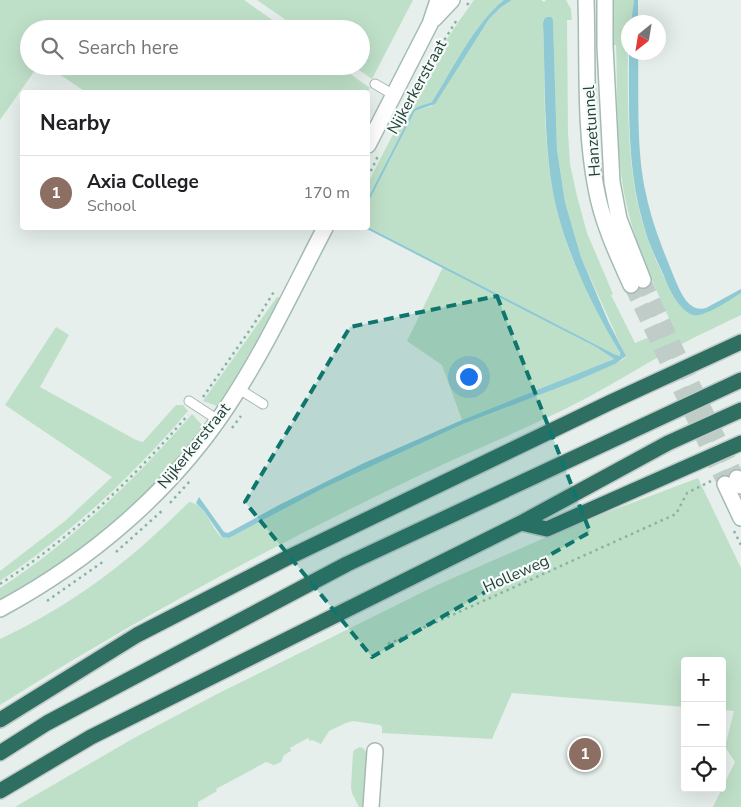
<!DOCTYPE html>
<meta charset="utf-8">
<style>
body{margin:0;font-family:"Nunito Sans",sans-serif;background:#f6f6f6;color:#202124}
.controls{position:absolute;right:15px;bottom:15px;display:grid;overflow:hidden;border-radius:5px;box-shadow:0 5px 20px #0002}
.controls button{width:45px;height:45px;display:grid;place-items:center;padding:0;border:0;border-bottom:1px solid #e0e0e0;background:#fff;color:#202124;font:25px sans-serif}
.compass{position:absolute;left:621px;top:15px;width:45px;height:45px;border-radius:50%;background:#fff;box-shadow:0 5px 20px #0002;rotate:210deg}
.you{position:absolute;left:468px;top:376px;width:18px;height:18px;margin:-12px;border:4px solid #fff;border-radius:50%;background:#1a73e8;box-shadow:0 0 0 8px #1a73e833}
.badge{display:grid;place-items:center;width:32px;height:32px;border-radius:50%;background:#7f4e3f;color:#fff;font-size:16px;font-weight:700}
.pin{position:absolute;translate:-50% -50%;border:2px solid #fff;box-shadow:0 1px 5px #0006}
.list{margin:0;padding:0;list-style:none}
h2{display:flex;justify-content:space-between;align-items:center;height:65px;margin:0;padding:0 20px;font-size:21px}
h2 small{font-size:16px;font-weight:400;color:#757577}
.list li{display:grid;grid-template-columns:32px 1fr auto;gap:15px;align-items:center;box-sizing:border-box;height:75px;padding:0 20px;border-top:1px solid #e0e0e0}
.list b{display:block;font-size:19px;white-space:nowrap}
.list p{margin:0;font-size:16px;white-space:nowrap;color:#757577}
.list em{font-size:16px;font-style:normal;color:#757577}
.icon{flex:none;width:28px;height:28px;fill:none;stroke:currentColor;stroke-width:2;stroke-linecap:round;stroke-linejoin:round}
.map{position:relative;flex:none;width:741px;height:807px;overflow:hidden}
.search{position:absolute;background:#fff;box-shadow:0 5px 20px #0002;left:20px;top:20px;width:350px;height:55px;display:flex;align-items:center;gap:12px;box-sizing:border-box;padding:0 18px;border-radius:28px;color:#757577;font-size:19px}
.panel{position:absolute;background:#fff;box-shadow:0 5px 20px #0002;left:20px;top:90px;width:350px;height:140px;border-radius:5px}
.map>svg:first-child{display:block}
</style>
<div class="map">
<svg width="741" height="807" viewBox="0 0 741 807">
<rect width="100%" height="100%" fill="#e6efeb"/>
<path fill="#bfe0c8" d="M0,0H244L285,29H29V66H38L0,120Z
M257,0H413L372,79L353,66H361V29H299Z
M474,0H505C476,22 451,71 432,102L417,107L413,110L368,198V183L410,101L435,58L459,21Z
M512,0H541L544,2L546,0H566L571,9L572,20H567L568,132L570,164L577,196L587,233L613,294L611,295L635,343L673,327C655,287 635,246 626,202C615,151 618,97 616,45H614V17L613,14L612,0H634L631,22H628C628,85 625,164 643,224C648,241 654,256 661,271C669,287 677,304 692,314L707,312L741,293V315C721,325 700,334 680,345C641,366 603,391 563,410C506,438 447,461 391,489C257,554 126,625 0,705V639C76,603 130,561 189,502C206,504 210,526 221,537L229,538L324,488L463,424L576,381L622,360L626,357L581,257L565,202L557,150L553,20L544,19L543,21C545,69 543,119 549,166C552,192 559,219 567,244C580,282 602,318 620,354V356L614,354L368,227V203L415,111L432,106L489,19L500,8Z
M47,66H339L370,88L367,92H86Z
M443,267L596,347L614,359L462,420L442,365L407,341Z
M277,297L281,298L237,375L217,406L203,401Z
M56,327L69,335L40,387L136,440L143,442L176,405H183L188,411C133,476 71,533 0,581V571L65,521L112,477L5,405Z
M192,414L203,426C188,444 174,463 158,479C114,528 58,568 0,599V588C73,541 135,479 192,414Z
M698,478L741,568V807H713L735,762L725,747L734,711L722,710V661H685V707L512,693L492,739L382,733V727L380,725L353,721L346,723L329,731L321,744L312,740L310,741L308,738L290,748L291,751L284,755L281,762L274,765L266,762L216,789L217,791L198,802V807H15L134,738L219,693L435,586L576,524Z
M360,747L363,748L367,753L364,807H359L352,793L351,787L353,753L354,750Z"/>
<path fill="#8ec9d4" d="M504,0H512L500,8L489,19L435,104L415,111L368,203V198L413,110L417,107L432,102C452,70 475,23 504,0Z
M634,0H638V22H631Z
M547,17H551L553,20L557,150L565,202L581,257L608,321L626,356L615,364L576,381L463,424L324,488L229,538L222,537L204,511L196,503L199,497L224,532L228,533L279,505L364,463L462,420L614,359L596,347L365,228L368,227L614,354L620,356V353C586,295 556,233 549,165C544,118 545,70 543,23L544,19Z
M629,53H638C639,97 636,150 646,194C652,223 663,250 674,277C680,291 688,313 706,308L741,289V293C731,299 704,318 693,315C679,310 669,289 664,276C656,259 648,242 643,223C627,168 629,109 629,53Z"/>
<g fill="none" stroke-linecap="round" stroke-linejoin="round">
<path stroke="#bfccc8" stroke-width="15" stroke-dasharray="15 8" stroke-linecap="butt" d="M643,280L737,478
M631,285L725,484"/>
<g stroke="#a8b8b2" stroke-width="11">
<path id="service" d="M375,84L394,95
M239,389L263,404
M189,401L218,420"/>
</g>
<g stroke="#a8b8b2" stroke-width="18">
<path id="minor" d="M371,807L375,751"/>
</g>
<g stroke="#a4bbb3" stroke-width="18">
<path id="secondary" d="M586,0C588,62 584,127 596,188C602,222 617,254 631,285
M605,0V46L612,182L619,219L643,280
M434,19L452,0
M368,145L430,24L438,0
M737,478L741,486
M725,484L741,518
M0,609C91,560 172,491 229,404C266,348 294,287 325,228"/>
</g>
<g stroke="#c2cac8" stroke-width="18">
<path id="motorway" d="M521,523L547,529L741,443
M0,720L137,635L285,559L611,402L741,342
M0,753L47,723L347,564L741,380
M0,791L91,737L521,523L668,443L741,410"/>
</g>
<path stroke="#86b3a5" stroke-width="2.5" stroke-dasharray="2.5 4" stroke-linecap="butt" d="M467,5L471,0
M424,73L458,18
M368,177L378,156
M203,397L254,324L275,290
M232,428L241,416
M170,503L190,481
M734,531L741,545
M116,552L164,509
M0,584C71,538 133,479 188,415
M47,601L104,561
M388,644L676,514L687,493L711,481"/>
<use href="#service" stroke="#fff" stroke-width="9"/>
<use href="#minor" stroke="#fff" stroke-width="15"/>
<use href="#secondary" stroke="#fff" stroke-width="15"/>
<use href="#motorway" stroke="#2f6f62" stroke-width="15"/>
</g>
<path fill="#0f766e" fill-opacity="0.2" stroke="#0f766e" stroke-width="4" stroke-dasharray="10 6" stroke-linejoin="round" d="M497,296L590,532L372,657L245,502L350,327Z"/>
<g text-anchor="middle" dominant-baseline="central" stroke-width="4.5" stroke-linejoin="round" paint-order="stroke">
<g font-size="16" fill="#24423a" stroke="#f7fbf9">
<text transform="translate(417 87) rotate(-61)">Nijkerkerstraat</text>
<text transform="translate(592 131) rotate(-94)">Hanzetunnel</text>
<text transform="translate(194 446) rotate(-51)">Nijkerkerstraat</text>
<text transform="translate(516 574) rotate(-24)">Holleweg</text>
</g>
</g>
</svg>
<div class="controls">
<button>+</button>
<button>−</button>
<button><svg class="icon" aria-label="locate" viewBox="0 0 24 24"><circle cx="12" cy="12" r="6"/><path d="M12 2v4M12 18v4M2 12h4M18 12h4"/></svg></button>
</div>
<svg class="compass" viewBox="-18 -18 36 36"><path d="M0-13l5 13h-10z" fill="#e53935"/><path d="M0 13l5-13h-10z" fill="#757577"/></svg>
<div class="you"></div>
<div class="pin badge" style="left:585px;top:754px;background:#8d6e63">1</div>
<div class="search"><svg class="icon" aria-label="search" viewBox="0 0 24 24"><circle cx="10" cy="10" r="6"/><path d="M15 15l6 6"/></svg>Search here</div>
<section class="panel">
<h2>Nearby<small></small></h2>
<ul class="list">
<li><span class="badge" style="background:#8d6e63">1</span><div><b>Axia College</b><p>School</p></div><em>170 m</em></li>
</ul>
</section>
</div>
